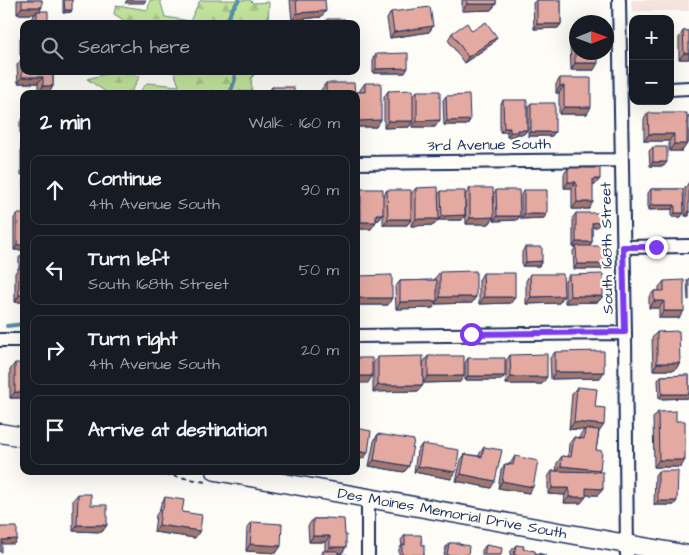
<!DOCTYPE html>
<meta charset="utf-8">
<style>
body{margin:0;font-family:"Architects Daughter",sans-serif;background:#20242c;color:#f1f3f6}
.controls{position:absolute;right:15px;top:15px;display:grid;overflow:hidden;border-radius:10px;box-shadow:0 5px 20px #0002}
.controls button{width:45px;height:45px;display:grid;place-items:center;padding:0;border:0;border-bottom:1px solid #363941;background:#171b24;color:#f1f3f6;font:25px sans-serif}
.compass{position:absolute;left:569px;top:15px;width:45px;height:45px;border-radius:50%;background:#171b24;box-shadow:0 5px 20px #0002;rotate:89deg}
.stop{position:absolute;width:15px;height:15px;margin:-11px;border:4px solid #7c3aed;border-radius:50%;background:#fff}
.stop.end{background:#7c3aed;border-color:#fff;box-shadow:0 1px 5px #0008}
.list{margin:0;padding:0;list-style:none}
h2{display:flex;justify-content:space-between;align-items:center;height:65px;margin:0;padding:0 20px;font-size:21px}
h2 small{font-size:16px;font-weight:400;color:#9ea1a6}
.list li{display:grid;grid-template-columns:32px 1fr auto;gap:15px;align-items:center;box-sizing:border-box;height:70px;margin:0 10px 10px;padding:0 10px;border:1px solid #363941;border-radius:10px}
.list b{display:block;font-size:19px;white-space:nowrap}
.list p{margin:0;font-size:16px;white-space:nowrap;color:#9ea1a6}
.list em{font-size:16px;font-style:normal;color:#9ea1a6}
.icon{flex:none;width:28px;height:28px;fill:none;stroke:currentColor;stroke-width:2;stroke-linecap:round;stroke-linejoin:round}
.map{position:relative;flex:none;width:689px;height:555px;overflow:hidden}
.search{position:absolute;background:#171b24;box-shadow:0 5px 20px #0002;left:20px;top:20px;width:340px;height:55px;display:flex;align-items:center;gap:12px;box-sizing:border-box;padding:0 18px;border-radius:10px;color:#9ea1a6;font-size:19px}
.panel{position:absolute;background:#171b24;box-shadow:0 5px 20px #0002;left:20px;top:90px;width:340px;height:385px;border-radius:10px}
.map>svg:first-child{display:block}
</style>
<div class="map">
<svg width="689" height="555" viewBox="0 0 689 555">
<defs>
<pattern id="forest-firs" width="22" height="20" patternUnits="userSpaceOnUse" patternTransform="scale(1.25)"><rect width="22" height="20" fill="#c2e39c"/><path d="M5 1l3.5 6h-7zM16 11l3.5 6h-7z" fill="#a6c389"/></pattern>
</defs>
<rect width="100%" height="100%" fill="#fdfcf7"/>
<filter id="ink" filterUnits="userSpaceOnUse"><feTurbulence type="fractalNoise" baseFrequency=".02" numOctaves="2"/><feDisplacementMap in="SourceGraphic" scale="10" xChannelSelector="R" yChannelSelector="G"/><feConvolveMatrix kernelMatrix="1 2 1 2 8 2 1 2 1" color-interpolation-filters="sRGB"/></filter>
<g filter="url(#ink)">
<path fill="#f6e3de" d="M631,0H689V11H632Z"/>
<path fill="url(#forest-firs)" stroke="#6e897d" d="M150,0H160L165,17L190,21L199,2L201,0H250L253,3L269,2L268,24H130L114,14L116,5L148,10Z
M117,71L140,76L130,94H109L87,79Z
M174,71H258L251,78L252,91L236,92L235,94H149L141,90L147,83L179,86Z"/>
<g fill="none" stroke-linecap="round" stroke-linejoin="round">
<path stroke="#568ea7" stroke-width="4" d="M226,24L232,9L239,0
M230,94L235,79L234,71
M7,326L24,324"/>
<g stroke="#1b2f5e" stroke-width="16">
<path id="street" d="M619,0L625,333L627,555
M670,89L689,88
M356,163L621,160
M623,247L689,246
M356,336L625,333
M0,340H24
M368,555V498"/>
</g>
<g stroke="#1b2f5e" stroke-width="21">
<g id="secondary">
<path d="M0,433L24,437"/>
<path id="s1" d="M216,471L689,555"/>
</g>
</g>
<path stroke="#1b2f5e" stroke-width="2" stroke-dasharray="5 4" stroke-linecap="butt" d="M147,471L206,482"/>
<use href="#street" stroke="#fdfcf7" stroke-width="12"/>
<use href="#secondary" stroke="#fdfcf7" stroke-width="18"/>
</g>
<path fill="#c4928b" stroke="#1b2f5e" d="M17,0H42L40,11L48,24H27L30,19H33V17L35,14H17Z
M63,0H72L71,12L63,13Z
M290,0H325L321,17L292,20Z
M462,0H496V4L491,10L462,11Z
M536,0H561V24L558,28L534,29L533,3Z
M391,12L433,26L429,32L390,38L387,19Z
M472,31L492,44L464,63L448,40L452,33Z
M683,31H689V59H679V38Z
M24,33V55H20V38Z
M575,34L594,70H571L570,41Z
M376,54L405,73H373V58Z
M22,58L53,71V86L49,93H38V83H18L17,65Z
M560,78L587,114H559V93H556V84Z
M326,83L355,94H321V90Z
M365,83L376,127H356V94L357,92H360V90Z
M272,87L294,94H267Z
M388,91L413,96L417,91L440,120L435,127H412V122L409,127L384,128V97Z
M446,96L470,120L467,125H444L443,100Z
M503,100L527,130L524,134H516L514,137H507V132H500V105Z
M531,103L552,136H528V107Z
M648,113L687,118L689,115V143H687L682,151H669V141H644V119Z
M24,117V133H20V122Z
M24,135V175H21V139Z
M653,147L664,166H650L649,151Z
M568,168L595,185H593L589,209H572V188H564V174Z
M24,177V214H23V178Z
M689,182V216H685V188Z
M416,188L438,195L441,191L465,215L462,220H438V219L434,225L411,226V219L407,225H383V214L379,220H376L371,229H356V196L361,189L383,196L387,190L411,194Z
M470,188L493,194L496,190L520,216L517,220L494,221V218L489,224H466L465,195Z
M651,189H683L681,217H672V209L648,210V193Z
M524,190L544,218L521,219V194Z
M576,213L597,227H592V242L589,246L603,269H574L573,251L576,247H573V217Z
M17,214L24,250H14V218Z
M525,247L542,261L539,266H522V252Z
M24,251V302H15V273L19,267V258Z
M440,272L472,303L435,304L433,308L396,309L395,287L400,281L435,280V278Z
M483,273L511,303L479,304V280Z
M530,274L564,296L559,303L526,304V281Z
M569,275L603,296L598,302L565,303V281Z
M357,276L388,305H356V277Z
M689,278V300H688L687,280Z
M664,281L679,318H659V308H649V297L654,291H659V287Z
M657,332L680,363L675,370H653L652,338Z
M555,352L600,378L551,379L550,358Z
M510,355L542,384H506V361Z
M428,356L460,382L423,383V363Z
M378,357L423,385L418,391L373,392V363Z
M468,358L501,380H465V363Z
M15,363L24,398H10V370Z
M689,375V398L659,399L658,380L661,376Z
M577,387L595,407L599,432L596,450L600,470L599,471L603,489L598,495H586L581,503H564L565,495L548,494V477L552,471H556L557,463L562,456L568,457L569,444L574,437L580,438V435L584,430L569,429L572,394Z
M658,412L676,421L681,467H654L653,418Z
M378,434L409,466L404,472L369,466L374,441Z
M422,444L451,479L414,472L417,451Z
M484,447L491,488L456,481L461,460L465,454L479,456L480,453Z
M515,456L529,493L498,488L501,470L505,464H510Z
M658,471L674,505H654L655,475Z
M78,494L107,525L102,532L73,531V500Z
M165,497L182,512L195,538L154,532L156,515L159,511L161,504Z
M325,518L345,535L346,547L342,553H338V555H347H320L323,551H325V542H309L308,526L313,519H324Z
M252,522L281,546L276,553L246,551L247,528Z
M405,535L422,545L424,555H399V549L402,545L401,540Z
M449,543L459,544L468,555H444L446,547Z
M486,545L501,555H482V550Z
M516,545L523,549L535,553L546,555H510L511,551Z"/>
<path fill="#a07771" stroke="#1b2f5e" d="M127,0H146L144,3H125Z
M467,4H496L491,10L462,11Z
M22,7H42L38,14L37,11L35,14H17Z
M65,10H72L71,12L63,13Z
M326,11L321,17L292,20L297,13Z
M537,24H561L558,28L534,29Z
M433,26L429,32L390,38L394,32Z
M497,37L492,44L464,63L468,57Z
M24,50V55H20Z
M684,53H689V59H679Z
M575,63H598L594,70H571Z
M408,68L405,73H373L376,69Z
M22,77H43L38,83H18Z
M43,86H53L49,93H38Z
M560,86H564L559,93H556Z
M564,107H591L587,114H559Z
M381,120L376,127H356V122L357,121Z
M440,120L435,127H412L417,121Z
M470,120L467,125H444L447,121Z
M388,121H413L409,127L384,128Z
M24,128V133H20Z
M504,128H510L507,132H500Z
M517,130H527L524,134H516L514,137H507L510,132Z
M531,132H555L552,136H528Z
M649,134H674L669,141H644Z
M674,144H687L682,151H669Z
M653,162H667L664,166H650Z
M593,179H600L595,185H589Z
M568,182H576L572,188H564Z
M577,202H593L589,209H572Z
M651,205H675L672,209L648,210Z
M689,211V216H685Z
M675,213H684L681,217H672Z
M376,214H383L379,220L371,221Z
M524,214H547L544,218L521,219Z
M465,215L462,220H438L442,216Z
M497,216H520L517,220L494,221Z
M494,217L489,224H466L470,218Z
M388,219H411L407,225H383Z
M416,219H439L434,225L411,226Z
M361,222H376L371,229H356Z
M600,222L597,227H589L592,223Z
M576,242H592L589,247H573Z
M17,245H24V250H14Z
M542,261L539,266H522L526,262Z
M577,264H606L603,269H574Z
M19,295H24V302H15Z
M564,296L559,303L526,304L531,297Z
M570,296H603L598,302L565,303Z
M440,297H476L472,303L435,304Z
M484,297H515L511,303L479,304Z
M357,298H392L388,305H356V300Z
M437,301L433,308L396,309L400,302Z
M654,301H664L659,308H649Z
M664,311H684L679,318H659Z
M657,363H680L675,370H653Z
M555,372H604L600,378L551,379Z
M356,376H372L368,383H356Z
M428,376H464L460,382L423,383Z
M468,376H505L501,380H465Z
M511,377H547L542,384H506Z
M378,385H423L418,391L373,392Z
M15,392H24V398H10Z
M662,394H689V398L659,399Z
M574,422L604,425L599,432L585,430V429L584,430L569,429Z
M356,451L368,453L363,459L356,458Z
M374,460L409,466L404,472L369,466Z
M659,460H685L681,467H654Z
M418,466L456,472L451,479L414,472Z
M561,466L600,470L595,477L556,472Z
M461,474L495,481L491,488L456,481Z
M502,481L533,487L529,493L498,488Z
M552,488H569L565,495L548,494Z
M586,488L603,489L598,495H581Z
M569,497H586L581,503H564Z
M658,501H677L674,505H654Z
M77,525H107L102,532L73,531Z
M159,525L200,531L195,538L154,532Z
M313,536H330L325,542H309Z
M17,539L14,544H0L2,540Z
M250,544L281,546L276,553L246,551Z
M330,547H346L342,553H325Z"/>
<path fill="#e4aaa2" stroke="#1b2f5e" d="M22,0H42V7H22Z
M64,0H72V10H65Z
M296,0H325L326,11L297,13Z
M467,0H496V4H467Z
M537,0H561V24H537Z
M430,7L433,26L394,32L391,12Z
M37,11H48V24H30V19H37Z
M327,19H345L346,24H327Z
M486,22L497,37L468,57L452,33L467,23L472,31Z
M683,31H689V53H684Z
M575,34H576V52H598V63H575Z
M408,53V68L376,69V54Z
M22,58H24V71H53V86H43V77H22Z
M560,78H591V107H564V86H560Z
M326,83H354L355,94H326Z
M365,83H381V120L357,121V92H365Z
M272,87H294V94H272Z
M413,90V121H388V91Z
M417,91H440V120L417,121Z
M469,95L470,120L447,121L446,96Z
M503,100H527V130H517V132H510V128H504Z
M531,103H555V132H531Z
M648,113H687V144H674V134H649Z
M653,147H667V162H653Z
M568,168H600V179H593V202H577L576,182H568Z
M438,187L439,219H416V188Z
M470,188H493L494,217L470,218Z
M361,189H383V214H376V222H361Z
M651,189H683L684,213H675V205H651Z
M387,190H411V219H388Z
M496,190H519L520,216H497Z
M524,190H547V214H524Z
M441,191H465V215L442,216Z
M576,213H600V222L592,223V242H576Z
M17,214H24V245H17Z
M576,246H606V264H577Z
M525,247H542V261L526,262Z
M24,251V295H19V267H24Z
M476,271V297H440V272Z
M483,273H515V297H484Z
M530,274H563L564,296L531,297Z
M603,274V296H570L569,275Z
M392,275V298H357V276Z
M437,280V301L400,302V281Z
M684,280V311H664V301H654V291H664V281Z
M679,331L680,363H657V332Z
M604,351V372H555V352Z
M547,354V377H511L510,355Z
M423,356V385H378V357Z
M428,356H464V376H428Z
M356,358H372V376H356Z
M468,358H505V376H468Z
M15,363H24V392H15Z
M689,375V394H662L661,376Z
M577,387L597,389L595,407L605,408L604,425L574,422Z
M676,411V421H685V460H659L658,412Z
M356,428L371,431L368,453L356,451Z
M585,429L599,430L596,450L602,451L600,470L561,466L562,456L571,457L574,437L584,439Z
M378,434L414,440L409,466L374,460Z
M422,444L459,450L456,472L418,466Z
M484,447L502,450L495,481L461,474L465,454L482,457Z
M515,456L538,461L533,487L502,481L505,464L513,465Z
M552,471L603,472V489L586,488V497H569V488H552Z
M658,471H678L677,501H658Z
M78,494H91V505H107V525H77Z
M165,497L184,500L182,512L202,515L200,531L159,525L161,509H163Z
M325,518L344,519L345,535H346V547H330V536H313V519H325Z
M252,522L282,524L281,546L250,544Z
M0,527H17V539L2,540V552H0Z
M405,535H421L422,545H424V555H402V545H405Z
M449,543H459V544L469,546L468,555H447Z
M486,545L502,548L501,555H484Z
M516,545L524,546L523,549L535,551V553L546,555H514Z
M323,551H338V555H347H323Z"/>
</g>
<g fill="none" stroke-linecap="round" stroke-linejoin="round" filter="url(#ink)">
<path stroke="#7c3aed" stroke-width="6" d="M471,334L625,332L623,247H656"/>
</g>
<g text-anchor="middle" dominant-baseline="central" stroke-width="5" stroke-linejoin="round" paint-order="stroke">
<g font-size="15" fill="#1b2f5e" stroke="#fdfcf7">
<text transform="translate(489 145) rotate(-1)">3rd Avenue South</text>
<text transform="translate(607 248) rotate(-91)">South 168th Street</text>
<text stroke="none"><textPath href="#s1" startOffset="240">Des Moines Memorial Drive South</textPath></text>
</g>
</g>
</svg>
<div class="controls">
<button>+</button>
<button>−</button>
</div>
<svg class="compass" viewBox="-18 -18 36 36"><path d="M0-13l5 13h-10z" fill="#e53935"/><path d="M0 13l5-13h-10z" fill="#9ea1a6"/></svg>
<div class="stop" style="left:471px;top:334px"></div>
<div class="stop end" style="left:656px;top:247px"></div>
<div class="search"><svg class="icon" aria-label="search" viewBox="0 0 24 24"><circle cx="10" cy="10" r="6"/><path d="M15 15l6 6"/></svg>Search here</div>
<section class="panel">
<h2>2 min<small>Walk · 160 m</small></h2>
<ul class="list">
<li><svg class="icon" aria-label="ahead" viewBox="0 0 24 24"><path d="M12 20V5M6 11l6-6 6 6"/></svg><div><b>Continue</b><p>4th Avenue South</p></div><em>90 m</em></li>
<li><svg class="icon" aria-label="left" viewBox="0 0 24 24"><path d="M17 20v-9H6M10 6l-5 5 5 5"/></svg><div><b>Turn left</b><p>South 168th Street</p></div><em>50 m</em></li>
<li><svg class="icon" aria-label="right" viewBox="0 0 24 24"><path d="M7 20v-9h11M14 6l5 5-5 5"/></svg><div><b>Turn right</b><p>4th Avenue South</p></div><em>20 m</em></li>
<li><svg class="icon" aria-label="arrive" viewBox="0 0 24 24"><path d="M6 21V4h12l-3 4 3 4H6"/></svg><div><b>Arrive at destination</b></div></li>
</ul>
</section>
</div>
